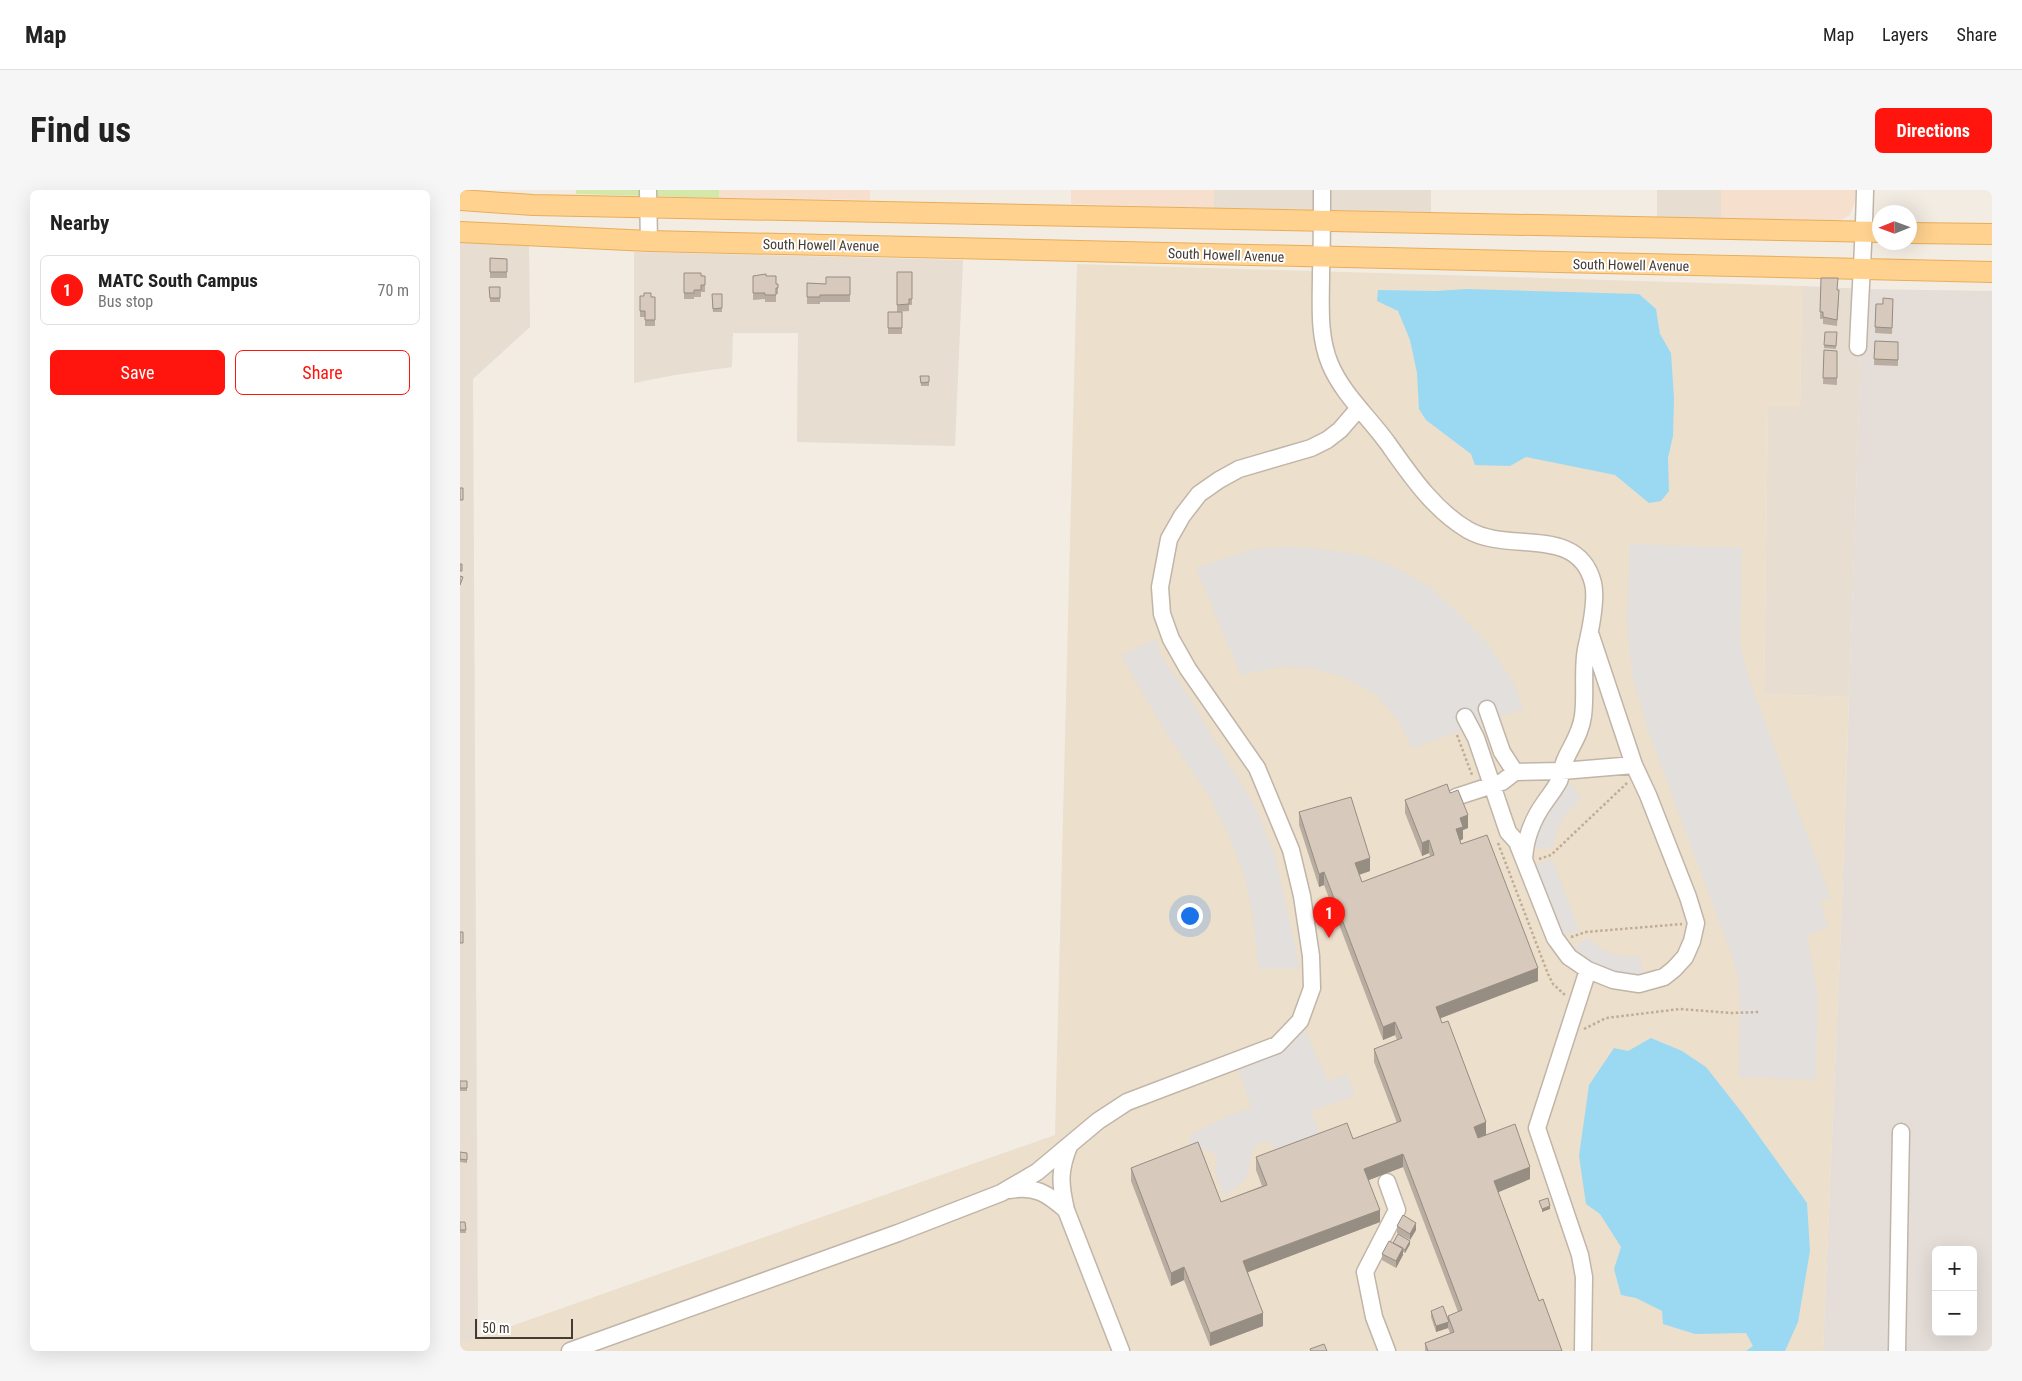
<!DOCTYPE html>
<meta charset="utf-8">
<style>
body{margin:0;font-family:"Roboto Condensed",sans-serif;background:#f6f6f6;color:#222}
.controls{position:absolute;right:15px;bottom:15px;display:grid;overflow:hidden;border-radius:8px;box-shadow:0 5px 20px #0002}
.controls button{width:45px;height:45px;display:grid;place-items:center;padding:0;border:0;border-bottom:1px solid #e0e0e0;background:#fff;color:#222;font:25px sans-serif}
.compass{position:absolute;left:1412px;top:15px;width:45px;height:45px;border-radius:50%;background:#fff;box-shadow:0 5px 20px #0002;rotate:269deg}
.scale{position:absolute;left:15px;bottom:12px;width:98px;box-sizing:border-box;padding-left:5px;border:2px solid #443b33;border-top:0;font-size:14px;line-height:18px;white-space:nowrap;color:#443b33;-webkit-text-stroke:4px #fff;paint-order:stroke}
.you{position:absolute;left:729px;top:725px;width:18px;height:18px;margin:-12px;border:4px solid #fff;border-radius:50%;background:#1a73e8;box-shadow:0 0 0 8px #1a73e833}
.badge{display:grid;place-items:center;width:32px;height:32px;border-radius:50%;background:#ff150d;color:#fff;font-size:16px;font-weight:700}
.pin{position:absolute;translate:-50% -41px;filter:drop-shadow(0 1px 2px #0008)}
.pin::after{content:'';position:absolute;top:26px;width:18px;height:15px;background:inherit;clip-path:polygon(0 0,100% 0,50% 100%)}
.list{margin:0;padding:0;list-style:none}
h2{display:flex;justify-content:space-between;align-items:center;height:65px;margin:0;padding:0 20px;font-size:21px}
h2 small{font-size:16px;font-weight:400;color:#767676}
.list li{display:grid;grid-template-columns:32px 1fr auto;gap:15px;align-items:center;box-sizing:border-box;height:70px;margin:0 10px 10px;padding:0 10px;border:1px solid #e0e0e0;border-radius:8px}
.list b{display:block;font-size:19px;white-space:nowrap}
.list p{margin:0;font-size:16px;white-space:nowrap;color:#767676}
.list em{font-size:16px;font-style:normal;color:#767676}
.actions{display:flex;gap:10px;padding:15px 20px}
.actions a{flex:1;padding:11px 0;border:1px solid #ff150d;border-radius:8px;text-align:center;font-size:18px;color:#ff150d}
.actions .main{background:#ff150d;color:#fff}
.map{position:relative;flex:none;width:1532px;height:1161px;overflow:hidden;border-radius:8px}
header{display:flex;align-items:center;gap:30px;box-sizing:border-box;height:70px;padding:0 25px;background:#fff;border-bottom:1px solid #e0e0e0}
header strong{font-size:24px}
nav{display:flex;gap:28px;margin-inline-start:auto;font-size:18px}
.intro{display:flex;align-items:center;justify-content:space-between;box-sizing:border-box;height:120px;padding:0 30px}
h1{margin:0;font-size:35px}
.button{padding:12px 22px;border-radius:8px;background:#ff150d;color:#fff;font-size:18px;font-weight:700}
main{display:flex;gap:30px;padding:0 30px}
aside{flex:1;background:#fff;border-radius:8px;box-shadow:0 5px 20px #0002}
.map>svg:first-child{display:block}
</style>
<header>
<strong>Map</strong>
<nav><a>Map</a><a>Layers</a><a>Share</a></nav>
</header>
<div class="intro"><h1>Find us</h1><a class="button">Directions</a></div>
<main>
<aside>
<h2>Nearby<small></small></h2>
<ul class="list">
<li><span class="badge">1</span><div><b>MATC South Campus</b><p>Bus stop</p></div><em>70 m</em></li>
</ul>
<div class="actions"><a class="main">Save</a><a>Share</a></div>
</aside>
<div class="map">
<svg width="1532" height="1161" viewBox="0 0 1532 1161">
<rect width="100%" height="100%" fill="#f2ece3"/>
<path fill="#e7ddd1" d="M754,0H971V22L754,18Z
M1197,0H1261V29L1197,28Z
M0,52L69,56L70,137L13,189L18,1148L0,1154Z
M174,62L503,70L495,256L337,252L338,143H273L272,177L215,185L174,193Z
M1342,96L1403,99L1389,507L1304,504L1308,216L1340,217Z"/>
<path fill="#f6dfcc" d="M259,0H410V10L259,8Z
M611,0H754V18L611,14Z
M1261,0H1395V11L1390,25L1379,31L1261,29Z"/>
<path fill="#e4ddd8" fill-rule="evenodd" d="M1403,99L1532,101V1161H1363L1382,716ZM1476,1060H1513V1142H1476Z"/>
<path fill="#ecdfcc" d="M617,74L1342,96L1340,217H1308L1304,504L1389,507L1382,716L1363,1161H0V1154L595,945Z"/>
<path fill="#d4e9a9" d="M116,0H259V8L116,4Z"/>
<path fill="#e2dfdc" d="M1170,354L1282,358L1280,450L1282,465L1290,492L1370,707L1360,711L1368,737L1347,745L1358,808L1356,890L1279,887L1280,810L1278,789L1271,763L1187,537L1173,489L1167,433Z
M826,357L855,358L902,365L932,376L968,396L997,422L1026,452L1054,493L1063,519L952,558L940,533L917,505L882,486L849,478L819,477L781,485L736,378L794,359Z
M696,449L700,464L733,513L752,547L795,616L815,666L840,779H799L792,723L785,687L770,647L750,608L705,541L661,465Z
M1099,592L1112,595L1121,609L1104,626L1099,635L1093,657L1074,658L1069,662L1070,669L1079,674L1092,669L1119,740L1107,744L1104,752L1106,758L1113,759L1127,748L1143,760L1152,764L1171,767L1180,766L1184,793H1164L1128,780L1109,767L1095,748L1064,670L1065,654L1070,635Z
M840,831L868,891L887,884L895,905L851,921L862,949L817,965L813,956L808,952H800L796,955L793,959L786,989L764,1007L755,982L756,966L750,961L729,957L731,944L774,923L792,918L775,871Z"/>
<path fill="#9bd9f3" d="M1007,99L1179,104L1196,119L1200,144L1211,163L1214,208L1213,246L1208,268L1209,301L1201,311L1189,313L1155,285L1066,267L1050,276L1015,275L1011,264L966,230L959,219L957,183L950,150L938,121L917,111L918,100L975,101Z
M1191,848L1222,861L1246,877L1283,924L1347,1013L1350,1061L1338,1132L1325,1161H1286L1293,1156L1286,1143L1235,1144L1203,1134L1202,1121L1176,1108L1161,1105L1154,1079L1161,1057L1140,1024L1126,1014L1119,966L1129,895L1154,858L1168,861Z"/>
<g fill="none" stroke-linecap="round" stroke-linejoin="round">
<g stroke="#c1b5a8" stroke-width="19">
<path id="minor" d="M188,0L189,51
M862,0C862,28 862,56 861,83C861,114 858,145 870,174C883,205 910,228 929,255C951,286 974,320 1008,340C1049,364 1118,334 1133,393C1137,409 1130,442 1126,459C1122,480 1126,504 1123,526C1121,542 1113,553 1106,568C1102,575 1102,584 1099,591C1095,599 1089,606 1085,612C1072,630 1065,648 1064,670
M1398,157C1400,105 1404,52 1405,0
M1027,519L1042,562L1055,582L1102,581L1174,575
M1005,527L1016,548L1048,642L1057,652L1095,748L1109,767L1128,780L1153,790L1179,794L1204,787L1214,779L1225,767L1232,751L1236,733L1228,707L1188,605L1174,575L1131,446
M996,607L1042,592L1055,582
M550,1000C575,995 588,1004 606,1020L661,1161
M606,1020C600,994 599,981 609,956
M110,1161L438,1043L541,1003L577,982L638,931L667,912L817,855L840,831L852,798L851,766L842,706L831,660L797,578L728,479L711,449L702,424L700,397L709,349L722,326L739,304L759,290L779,279L851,258L867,250L880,240L899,218
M927,1161L914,1127L905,1082L937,1020L927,992
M1123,1161L1124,1087L1120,1065L1077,938L1128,780
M1437,1161L1441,942"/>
</g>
<g stroke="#e8ad5b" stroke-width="22">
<path id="major" d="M0,10L73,15L1420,42
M0,42L189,51L1532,82
M1450,43L1532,44"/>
</g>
<path stroke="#c0ac96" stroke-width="2.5" stroke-dasharray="2.5 2.5" stroke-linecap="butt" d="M997,545L1012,585
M1038,653L1088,784L1093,794L1106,806
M1079,669L1091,665L1167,593
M1111,747L1126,742L1222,734
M1124,839L1146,828L1220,819L1272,823L1299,822"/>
<use href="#minor" stroke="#fff" stroke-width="16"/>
<use href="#major" stroke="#ffd28f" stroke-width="20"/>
</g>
<path fill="#b9ada1" d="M30,68L47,69V88H30Z
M437,82H452V115H449V121L437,122Z
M224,83L245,86V102H241V107H234V109H224Z
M293,86H306L316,94H318V104H316V112H305V109L293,110Z
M390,87V112H360V114H347V93L366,94Z
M1361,88L1377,100L1379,106L1377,136L1363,134V129H1360Z
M29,97H40V112H30Z
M252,104H262V122H253Z
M180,106L195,107V136H185V127H180Z
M1433,109L1432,144L1415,143L1416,114H1423Z
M428,122H442V144H428Z
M1365,142H1377L1376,159L1364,158Z
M1415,151L1438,152V176L1414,175Z
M1364,160L1377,161V195L1363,194Z
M460,186H469V196H461Z
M990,603L1008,638L1003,640V649L1000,651L1001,654L1078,791L980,828L1026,945L1070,989L1038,1002L1079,1111L1102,1161H965V1153L990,1143L988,1138L976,1142L971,1127V1121L988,1131V1126L998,1122L943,977L908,990L920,1032L788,1082L803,1136L750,1156L724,1090L711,1096L671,991V978L761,1012L802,996L796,980V967L893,949L937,933L914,872V859L937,850L935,845L923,850L864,695L859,697L839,635V622L910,681L899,685L902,692L970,666L969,663L962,666L945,623V610Z
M0,891H7V901H0Z
M0,962L7,963V973L0,972Z
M0,1032H5L6,1043H0Z
M937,1036L956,1040L950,1050L937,1043Z
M933,1053L950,1054L945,1063L943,1062V1065L936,1078L922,1070V1064Z"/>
<path fill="#968d83" d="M1008,625V638L1003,640V649L996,652V639L1000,628Z
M969,650V663L962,666V653Z
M910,668V681L895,686V673Z
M864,682V695L859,697V684Z
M1078,778V791L976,830V817Z
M935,832V845L923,850V837Z
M1026,932V945L1014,949V937Z
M943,964V977L904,992V979Z
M1070,977V989L1034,1004V991Z
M1090,1016V1019L1082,1022V1019Z
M920,1020V1032L783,1084V1071Z
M956,1033V1040L950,1050V1044Z
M950,1051V1054L945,1063V1060Z
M943,1058V1065L936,1078V1071Z
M724,1077V1090L711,1096V1083Z
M803,1123V1136L750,1156V1143Z
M988,1132V1138L976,1142V1136Z"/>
<path fill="#d7c9bb" stroke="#968d83" d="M30,68L47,69V82H30Z
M437,82H452V109H449V114L437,115Z
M224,83H241V86H245V95H241V100H234V103H224Z
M306,84V86H316V94H318V98H316V105H305V103H293V86Z
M366,87H390V105H360V107H347V93L366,94Z
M1361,88H1378L1377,100H1379L1377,130L1363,127V122H1360Z
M29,97H40V108H30Z
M184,103H191V107H195V130H185V121H180V106H184Z
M252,104H262V118L253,119Z
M1423,108L1433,109L1432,138L1415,137L1416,114H1423Z
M428,122H442V138H428Z
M1365,142H1377L1376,156L1364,155Z
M1415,151L1438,152V170L1414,169Z
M1364,160L1377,161V188H1363Z
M460,186H469V192L461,193Z
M0,298H3V310H0Z
M0,374H2V381H0Z
M0,386L3,387L0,395Z
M987,594L990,603L998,600L1008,625L1000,628L1003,637L996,639L1001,654L1027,645L1078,778L976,817L982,833L988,831L1026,932L1014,937L1018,948L1055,934L1070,977L1034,991L1079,1111L1083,1109L1102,1161H968L965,1153L994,1142L988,1126L1002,1120L943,964L904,979L920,1020L783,1071L803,1123L750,1143L724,1077L711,1083L671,978L738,952L761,1012L807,995L796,967L887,933L893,949L941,931L914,859L942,848L935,832L923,837L864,682L859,684L839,622L891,607L910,668L895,673L902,692L974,665L969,650L962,653L945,610Z
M0,742H3V753H0Z
M0,891H7V898H0Z
M0,962L7,963V970L0,969Z
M1088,1008L1090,1016L1082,1019L1079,1011Z
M943,1025L956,1033L950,1044L937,1036Z
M0,1032H5L6,1040H0Z
M938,1044L950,1051L945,1060L933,1053Z
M929,1051L943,1058L936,1071L922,1064Z
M983,1116L989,1132L976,1136L971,1121Z
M864,1154L867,1161H851L850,1159Z"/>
<g text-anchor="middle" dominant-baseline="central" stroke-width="4" stroke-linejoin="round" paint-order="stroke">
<g font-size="14" fill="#443b33" stroke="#fff">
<text transform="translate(361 55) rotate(1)">South Howell Avenue</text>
<text transform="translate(766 65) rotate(2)">South Howell Avenue</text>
<text transform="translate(1171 75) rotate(1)">South Howell Avenue</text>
</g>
</g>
</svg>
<div class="controls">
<button>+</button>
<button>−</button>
</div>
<svg class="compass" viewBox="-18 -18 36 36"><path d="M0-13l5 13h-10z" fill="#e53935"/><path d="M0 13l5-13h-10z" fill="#767676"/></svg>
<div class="scale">50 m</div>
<div class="you"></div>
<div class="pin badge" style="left:869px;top:748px">1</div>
</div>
</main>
